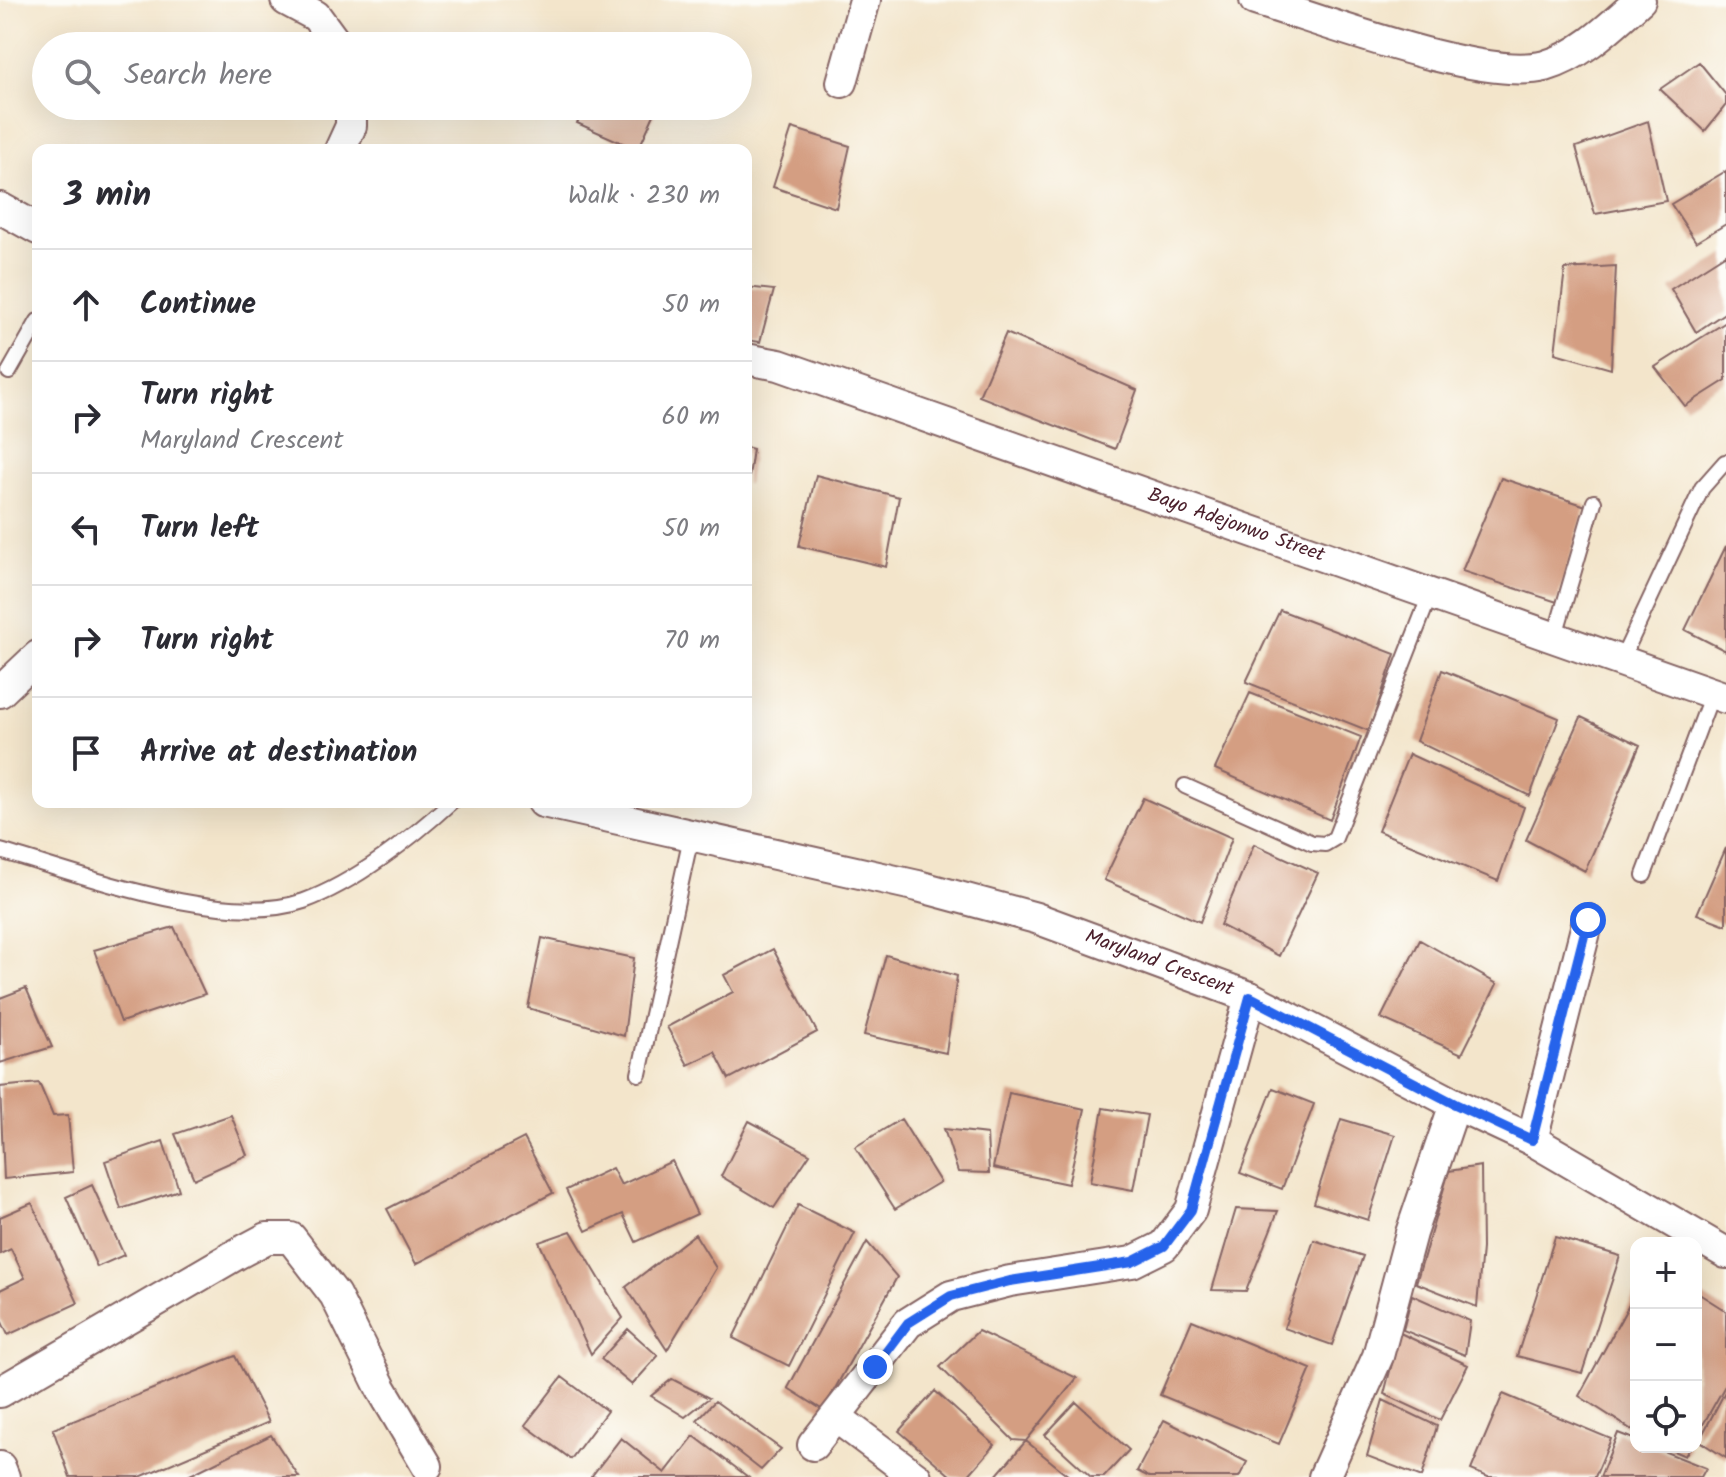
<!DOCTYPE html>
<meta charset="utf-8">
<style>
body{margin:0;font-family:Kalam,sans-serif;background:#f2f2f3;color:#2b2b33}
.controls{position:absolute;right:24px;bottom:24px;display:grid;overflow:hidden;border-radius:16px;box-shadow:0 8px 32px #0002}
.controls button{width:72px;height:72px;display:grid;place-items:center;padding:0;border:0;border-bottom:2px solid #e1e1e2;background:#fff;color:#2b2b33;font:40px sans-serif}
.stop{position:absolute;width:24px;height:24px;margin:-18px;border:6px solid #2563eb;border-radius:50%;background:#fff}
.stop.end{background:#2563eb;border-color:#fff;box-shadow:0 2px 8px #0008}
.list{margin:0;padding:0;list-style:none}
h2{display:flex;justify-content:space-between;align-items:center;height:104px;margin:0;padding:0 32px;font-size:34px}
h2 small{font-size:26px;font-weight:400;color:#7c7c81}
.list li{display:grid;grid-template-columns:52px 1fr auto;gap:24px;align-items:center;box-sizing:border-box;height:112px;padding:0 32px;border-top:2px solid #e1e1e2}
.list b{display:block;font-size:30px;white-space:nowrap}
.list p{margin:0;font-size:26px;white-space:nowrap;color:#7c7c81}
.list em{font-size:26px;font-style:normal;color:#7c7c81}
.icon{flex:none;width:44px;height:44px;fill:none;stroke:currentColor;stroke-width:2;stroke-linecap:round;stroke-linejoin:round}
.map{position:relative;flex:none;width:1726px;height:1477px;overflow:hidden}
.search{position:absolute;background:#fff;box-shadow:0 8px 32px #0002;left:32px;top:32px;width:720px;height:88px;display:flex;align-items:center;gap:20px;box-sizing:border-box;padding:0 28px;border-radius:44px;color:#7c7c81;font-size:30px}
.panel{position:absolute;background:#fff;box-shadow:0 8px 32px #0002;left:32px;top:144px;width:720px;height:664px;border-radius:16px}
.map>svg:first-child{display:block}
</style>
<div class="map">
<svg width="1726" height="1477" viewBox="0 0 1726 1477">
<rect width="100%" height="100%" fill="#fdfcf7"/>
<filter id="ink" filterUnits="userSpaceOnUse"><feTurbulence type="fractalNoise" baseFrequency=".0125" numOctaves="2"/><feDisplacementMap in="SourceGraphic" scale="16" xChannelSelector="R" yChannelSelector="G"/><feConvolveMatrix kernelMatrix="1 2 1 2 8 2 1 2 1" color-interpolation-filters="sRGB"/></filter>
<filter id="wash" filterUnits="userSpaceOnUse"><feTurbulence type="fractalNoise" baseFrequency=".006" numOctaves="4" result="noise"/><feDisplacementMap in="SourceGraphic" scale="32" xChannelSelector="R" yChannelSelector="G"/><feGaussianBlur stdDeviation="1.8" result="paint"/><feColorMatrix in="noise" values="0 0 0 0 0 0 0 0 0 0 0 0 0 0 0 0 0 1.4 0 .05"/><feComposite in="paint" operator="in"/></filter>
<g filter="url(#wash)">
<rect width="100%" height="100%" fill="#f3e5cb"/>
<g id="blocks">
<path fill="#d49e82" d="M1699,62L1726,95V105L1705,131L1660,89Z
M585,106H658L638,150L577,123Z
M1648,121L1666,201L1595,214L1576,147Z
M792,128L850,146L836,208L773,187Z
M1726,171V224L1696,242L1671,204Z
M1726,254V312L1696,332L1671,289Z
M1616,266L1611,369L1555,353L1565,269Z
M746,287L774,290L760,342L746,340Z
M1726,322V380L1685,406L1655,367Z
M1006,333L1137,390L1115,449L979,396Z
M746,447L753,449L748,484H746Z
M816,475L899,497L886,567L799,546Z
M1501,478L1586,506L1557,602L1462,571Z
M1726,546V651L1685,630Z
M1280,610L1395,654L1369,731L1246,682Z
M1442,670L1559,718L1530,796L1416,741Z
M1250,693L1361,737L1330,820L1215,769Z
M1581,717L1640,745L1585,871L1526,840Z
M1409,754L1524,807L1498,881L1378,831Z
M1143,798L1232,838L1200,922L1104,880Z
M1254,844L1318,873L1279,956L1220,925Z
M1726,848V925L1697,914Z
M174,927L205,994L121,1022L94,950Z
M542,938L634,958L624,1036L528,1008Z
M1420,940L1497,984L1462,1054L1381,1018Z
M773,949L817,1032L729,1079L715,1052L688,1065L667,1027L733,992L724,975Z
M886,955L957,976L946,1053L864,1035Z
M26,988L52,1047L0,1063V998Z
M39,1083L53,1116L68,1115L73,1172L4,1179L0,1087Z
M1273,1088L1314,1104L1282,1189L1240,1173Z
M1009,1093L1085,1109L1068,1184L993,1168Z
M1103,1108L1147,1115L1133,1190L1090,1182Z
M231,1115L247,1155L194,1179L175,1134Z
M901,1119L940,1182L895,1209L855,1147Z
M1341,1119L1395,1135L1368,1220L1314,1203Z
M749,1121L810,1154L774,1208L721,1176Z
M944,1129L987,1134L989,1173L958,1172Z
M524,1138L553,1193L416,1264L387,1209Z
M163,1141L179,1190L121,1209L105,1161Z
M672,1161L697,1214L636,1242L623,1214L586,1231L566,1190L612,1168L621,1185Z
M1481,1166L1482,1248L1477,1307L1416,1283L1449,1171Z
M92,1185L124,1255L97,1267L66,1197Z
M32,1203L78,1303L8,1335L0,1318V1290L25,1278L11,1249L0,1254V1217Z
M798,1205L855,1233L789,1366L733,1338Z
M1236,1209L1278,1211L1246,1291L1212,1290Z
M571,1231L623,1318L591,1354L539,1242Z
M695,1234L716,1268L667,1350L626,1287Z
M1555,1237L1620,1256L1582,1373L1517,1356Z
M1314,1240L1363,1256L1332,1345L1284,1328Z
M867,1242L897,1277L823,1410L788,1388Z
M1636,1292V1423L1632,1430L1579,1396Z
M1696,1292L1726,1311V1384L1696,1437Z
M1412,1295L1470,1321L1465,1355L1403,1330Z
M1192,1320L1311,1369L1279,1444L1160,1395Z
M628,1329L658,1356L632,1385L601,1359Z
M978,1331L1077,1378L1026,1441L1013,1440L940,1367Z
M1400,1333L1468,1365L1440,1420L1384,1394Z
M235,1356L269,1422L140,1477H70L53,1429Z
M562,1377L607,1411L571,1459L525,1425Z
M672,1379L709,1398L685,1417L651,1396Z
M1726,1390V1458L1699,1441Z
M935,1391L995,1445L967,1477H952L899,1431Z
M1503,1394L1611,1439L1595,1477H1488L1471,1470Z
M1383,1400L1437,1426L1422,1477L1367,1456Z
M715,1401L781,1449L761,1470L697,1420Z
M1076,1402L1129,1450L1104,1477H1091L1045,1435Z
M1164,1420L1247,1462L1239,1477H1149L1137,1471Z
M1618,1433L1636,1440V1447H1653L1706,1468L1701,1477H1600Z
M271,1435L299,1477H186Z
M694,1436L748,1477H591L621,1438L665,1473Z
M1026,1441L1070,1477H995Z
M1664,1447H1690L1685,1456Z"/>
</g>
</g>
<g filter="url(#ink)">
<use href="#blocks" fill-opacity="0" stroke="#856463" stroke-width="2"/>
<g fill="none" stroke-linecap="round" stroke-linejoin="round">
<g stroke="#856463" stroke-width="18">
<path id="lane" d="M9,372L38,321
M1554,639L1594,502
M1621,661L1702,488L1725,462
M1185,786L1312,843L1325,844L1335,838L1430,595
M0,851C81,874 223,929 304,901C354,883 412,838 451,802
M1644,875L1712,694
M639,1074L691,837"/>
</g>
<g stroke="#856463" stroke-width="34">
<g id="street">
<path d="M286,0L316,16L338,46"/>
<path d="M1255,0C1322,20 1482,82 1545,66C1581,56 1613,24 1640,0"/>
<path d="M842,82L865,0"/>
<path d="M340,150L351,126V106"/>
<path d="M0,208L38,229"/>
<path id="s1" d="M746,359L779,365L1726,698"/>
<path d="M0,692L38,656"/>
<path id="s2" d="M543,802L918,886L1036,918L1250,997L1455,1104L1532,1140L1726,1253"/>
<path d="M1532,1140L1588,920"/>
<path d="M0,1392L237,1254L267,1238H291L335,1295L381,1388L427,1466"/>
<path d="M836,1417L916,1477"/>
<path d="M813,1445L908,1323L951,1296L1010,1281L1132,1262L1164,1246L1191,1210L1250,997"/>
<path d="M0,1467L4,1477"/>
<path d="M1324,1477L1378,1356L1411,1233L1455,1104"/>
</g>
</g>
<use href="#lane" stroke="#fff" stroke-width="14"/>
<use href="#street" stroke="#fff" stroke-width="30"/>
</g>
</g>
<g fill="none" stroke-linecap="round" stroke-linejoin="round" filter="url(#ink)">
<path stroke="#2563eb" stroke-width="10" d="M875,1367L908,1323L951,1296L1010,1281L1132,1262L1164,1246L1191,1210L1250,997L1455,1104L1532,1140L1588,920"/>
</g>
<g text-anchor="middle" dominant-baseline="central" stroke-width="6" stroke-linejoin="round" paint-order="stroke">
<g font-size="20" fill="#4a1f2b" stroke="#fdfcf7">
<text stroke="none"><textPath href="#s1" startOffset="518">Bayo Adejonwo Street</textPath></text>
<text stroke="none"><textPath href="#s2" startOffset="638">Maryland Crescent</textPath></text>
</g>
</g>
</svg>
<div class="controls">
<button>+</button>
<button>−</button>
<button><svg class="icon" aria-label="locate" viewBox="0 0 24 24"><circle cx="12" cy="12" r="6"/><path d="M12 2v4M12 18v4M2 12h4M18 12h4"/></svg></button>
</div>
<div class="stop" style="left:1588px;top:920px"></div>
<div class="stop end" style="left:875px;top:1367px"></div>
<div class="search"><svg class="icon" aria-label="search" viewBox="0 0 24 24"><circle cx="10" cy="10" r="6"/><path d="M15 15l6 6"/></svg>Search here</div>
<section class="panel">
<h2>3 min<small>Walk · 230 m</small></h2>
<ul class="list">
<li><svg class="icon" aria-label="ahead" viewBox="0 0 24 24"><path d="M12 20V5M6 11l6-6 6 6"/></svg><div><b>Continue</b></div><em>50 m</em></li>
<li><svg class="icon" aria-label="right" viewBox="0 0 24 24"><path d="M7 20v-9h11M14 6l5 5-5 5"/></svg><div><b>Turn right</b><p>Maryland Crescent</p></div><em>60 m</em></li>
<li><svg class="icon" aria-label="left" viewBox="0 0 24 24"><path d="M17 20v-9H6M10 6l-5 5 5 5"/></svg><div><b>Turn left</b></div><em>50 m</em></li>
<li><svg class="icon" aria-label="right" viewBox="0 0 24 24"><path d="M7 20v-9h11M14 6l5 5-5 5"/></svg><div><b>Turn right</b></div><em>70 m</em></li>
<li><svg class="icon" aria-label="arrive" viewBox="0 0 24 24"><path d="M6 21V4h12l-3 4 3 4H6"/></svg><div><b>Arrive at destination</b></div></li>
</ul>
</section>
</div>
